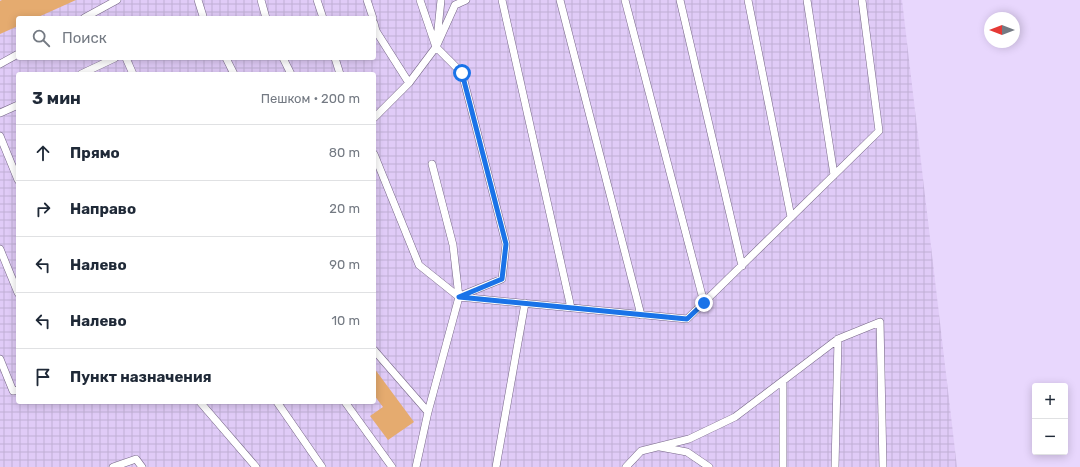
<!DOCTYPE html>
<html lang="ru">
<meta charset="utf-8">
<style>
body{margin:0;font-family:Rubik,sans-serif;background:#f6f6f7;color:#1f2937}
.controls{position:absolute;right:12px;bottom:12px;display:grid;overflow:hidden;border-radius:4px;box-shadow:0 2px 10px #0003}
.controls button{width:36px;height:36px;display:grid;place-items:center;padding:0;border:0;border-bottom:1px solid #e0e1e3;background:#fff;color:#1f2937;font:20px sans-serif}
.compass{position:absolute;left:984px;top:12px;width:36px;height:36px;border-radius:50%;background:#fff;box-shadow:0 2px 10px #0003;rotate:270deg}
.stop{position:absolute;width:12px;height:12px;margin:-9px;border:3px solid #1a73e8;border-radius:50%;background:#fff}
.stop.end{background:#1a73e8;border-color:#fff;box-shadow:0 1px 4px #0008}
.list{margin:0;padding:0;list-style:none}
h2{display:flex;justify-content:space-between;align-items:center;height:52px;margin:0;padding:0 16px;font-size:17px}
h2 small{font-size:13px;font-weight:400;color:#747a83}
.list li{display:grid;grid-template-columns:26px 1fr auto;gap:12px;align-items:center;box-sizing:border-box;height:56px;padding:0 16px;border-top:1px solid #e0e1e3}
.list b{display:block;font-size:15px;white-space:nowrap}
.list em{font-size:13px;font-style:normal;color:#747a83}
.icon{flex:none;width:22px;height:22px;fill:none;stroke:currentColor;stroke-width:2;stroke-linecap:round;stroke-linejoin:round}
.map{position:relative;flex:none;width:1080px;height:467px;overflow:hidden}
.search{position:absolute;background:#fff;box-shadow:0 2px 10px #0003;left:16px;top:16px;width:360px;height:44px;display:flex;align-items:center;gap:10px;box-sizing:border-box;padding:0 14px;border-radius:4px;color:#747a83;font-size:15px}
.panel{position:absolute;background:#fff;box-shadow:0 2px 10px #0003;left:16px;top:72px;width:360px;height:332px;border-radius:4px}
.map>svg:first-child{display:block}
</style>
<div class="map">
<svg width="1080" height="467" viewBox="0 0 1080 467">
<defs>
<pattern id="industrial-grid" width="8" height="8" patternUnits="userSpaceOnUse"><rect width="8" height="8" fill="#e0cbf7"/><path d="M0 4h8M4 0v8" fill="none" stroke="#c1afd5"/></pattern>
</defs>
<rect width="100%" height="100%" fill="#e8d7fd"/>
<path fill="url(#industrial-grid)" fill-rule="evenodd" d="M0,0H902L957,467H0ZM18,18H374V58H18ZM18,74H374V402H18Z"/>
<path fill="#e5ab6f" d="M2,0H76L36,18H18V26L0,34V1Z
M374,368L414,422L388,440L370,416L383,407L374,395Z"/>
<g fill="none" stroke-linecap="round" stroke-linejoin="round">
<g stroke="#776788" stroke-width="8">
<path id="lane" d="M198,0L203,16
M261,0L266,18
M317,0L323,18
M367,0L373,18
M502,0L571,308
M560,0L641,315
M625,0L704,303
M680,0L742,266
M748,0L791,217
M807,0L834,175
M84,18L117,0
M374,23L376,31L409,83L374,118
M437,39L441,0
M436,47L462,73L506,244L502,279L460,296
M436,47L455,5L466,0
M126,58L133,74
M226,58L234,74
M283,58L291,74
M335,58L340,74
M0,64L18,54
M81,74L115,58
M409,83L436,47L420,0
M0,113L18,105
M0,136L18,180
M374,154L419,265L459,297L453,245L432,164
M0,249L18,293
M374,350L428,412L416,467
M0,359L13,391L18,390
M200,402L256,467
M277,402L322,467
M345,402L392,467
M428,412L459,297L687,319L879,131L862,0
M660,447L687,452L709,467
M113,467L136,459L142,467
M496,467L525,303
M626,467L641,451L689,439L735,417L838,339L880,322L883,467
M783,467V381
M835,467L838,339"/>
</g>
<use href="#lane" stroke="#fff" stroke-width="7"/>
</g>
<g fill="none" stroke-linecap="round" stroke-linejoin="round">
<path stroke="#1a73e8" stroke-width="5" d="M462,73L506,244L502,279L459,297L687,319L704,303"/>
</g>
</svg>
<div class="controls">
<button>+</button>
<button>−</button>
</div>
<svg class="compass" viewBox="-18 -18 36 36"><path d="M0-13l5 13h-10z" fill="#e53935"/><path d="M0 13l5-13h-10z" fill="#747a83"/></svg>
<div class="stop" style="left:462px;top:73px"></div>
<div class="stop end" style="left:704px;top:303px"></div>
<div class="search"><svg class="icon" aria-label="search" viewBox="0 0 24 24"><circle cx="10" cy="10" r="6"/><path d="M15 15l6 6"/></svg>Поиск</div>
<section class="panel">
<h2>3 мин<small>Пешком · 200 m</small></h2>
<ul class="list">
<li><svg class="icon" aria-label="ahead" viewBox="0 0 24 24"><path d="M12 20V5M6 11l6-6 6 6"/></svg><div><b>Прямо</b></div><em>80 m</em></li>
<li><svg class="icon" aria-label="right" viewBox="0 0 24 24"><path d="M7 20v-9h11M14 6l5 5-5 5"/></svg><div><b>Направо</b></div><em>20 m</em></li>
<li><svg class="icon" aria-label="left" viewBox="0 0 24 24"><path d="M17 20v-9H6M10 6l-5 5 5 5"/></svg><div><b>Налево</b></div><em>90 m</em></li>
<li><svg class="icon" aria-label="left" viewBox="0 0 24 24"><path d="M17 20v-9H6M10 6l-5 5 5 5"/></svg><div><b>Налево</b></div><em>10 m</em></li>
<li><svg class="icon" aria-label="arrive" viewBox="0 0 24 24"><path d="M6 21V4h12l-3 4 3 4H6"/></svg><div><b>Пункт назначения</b></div></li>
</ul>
</section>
</div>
